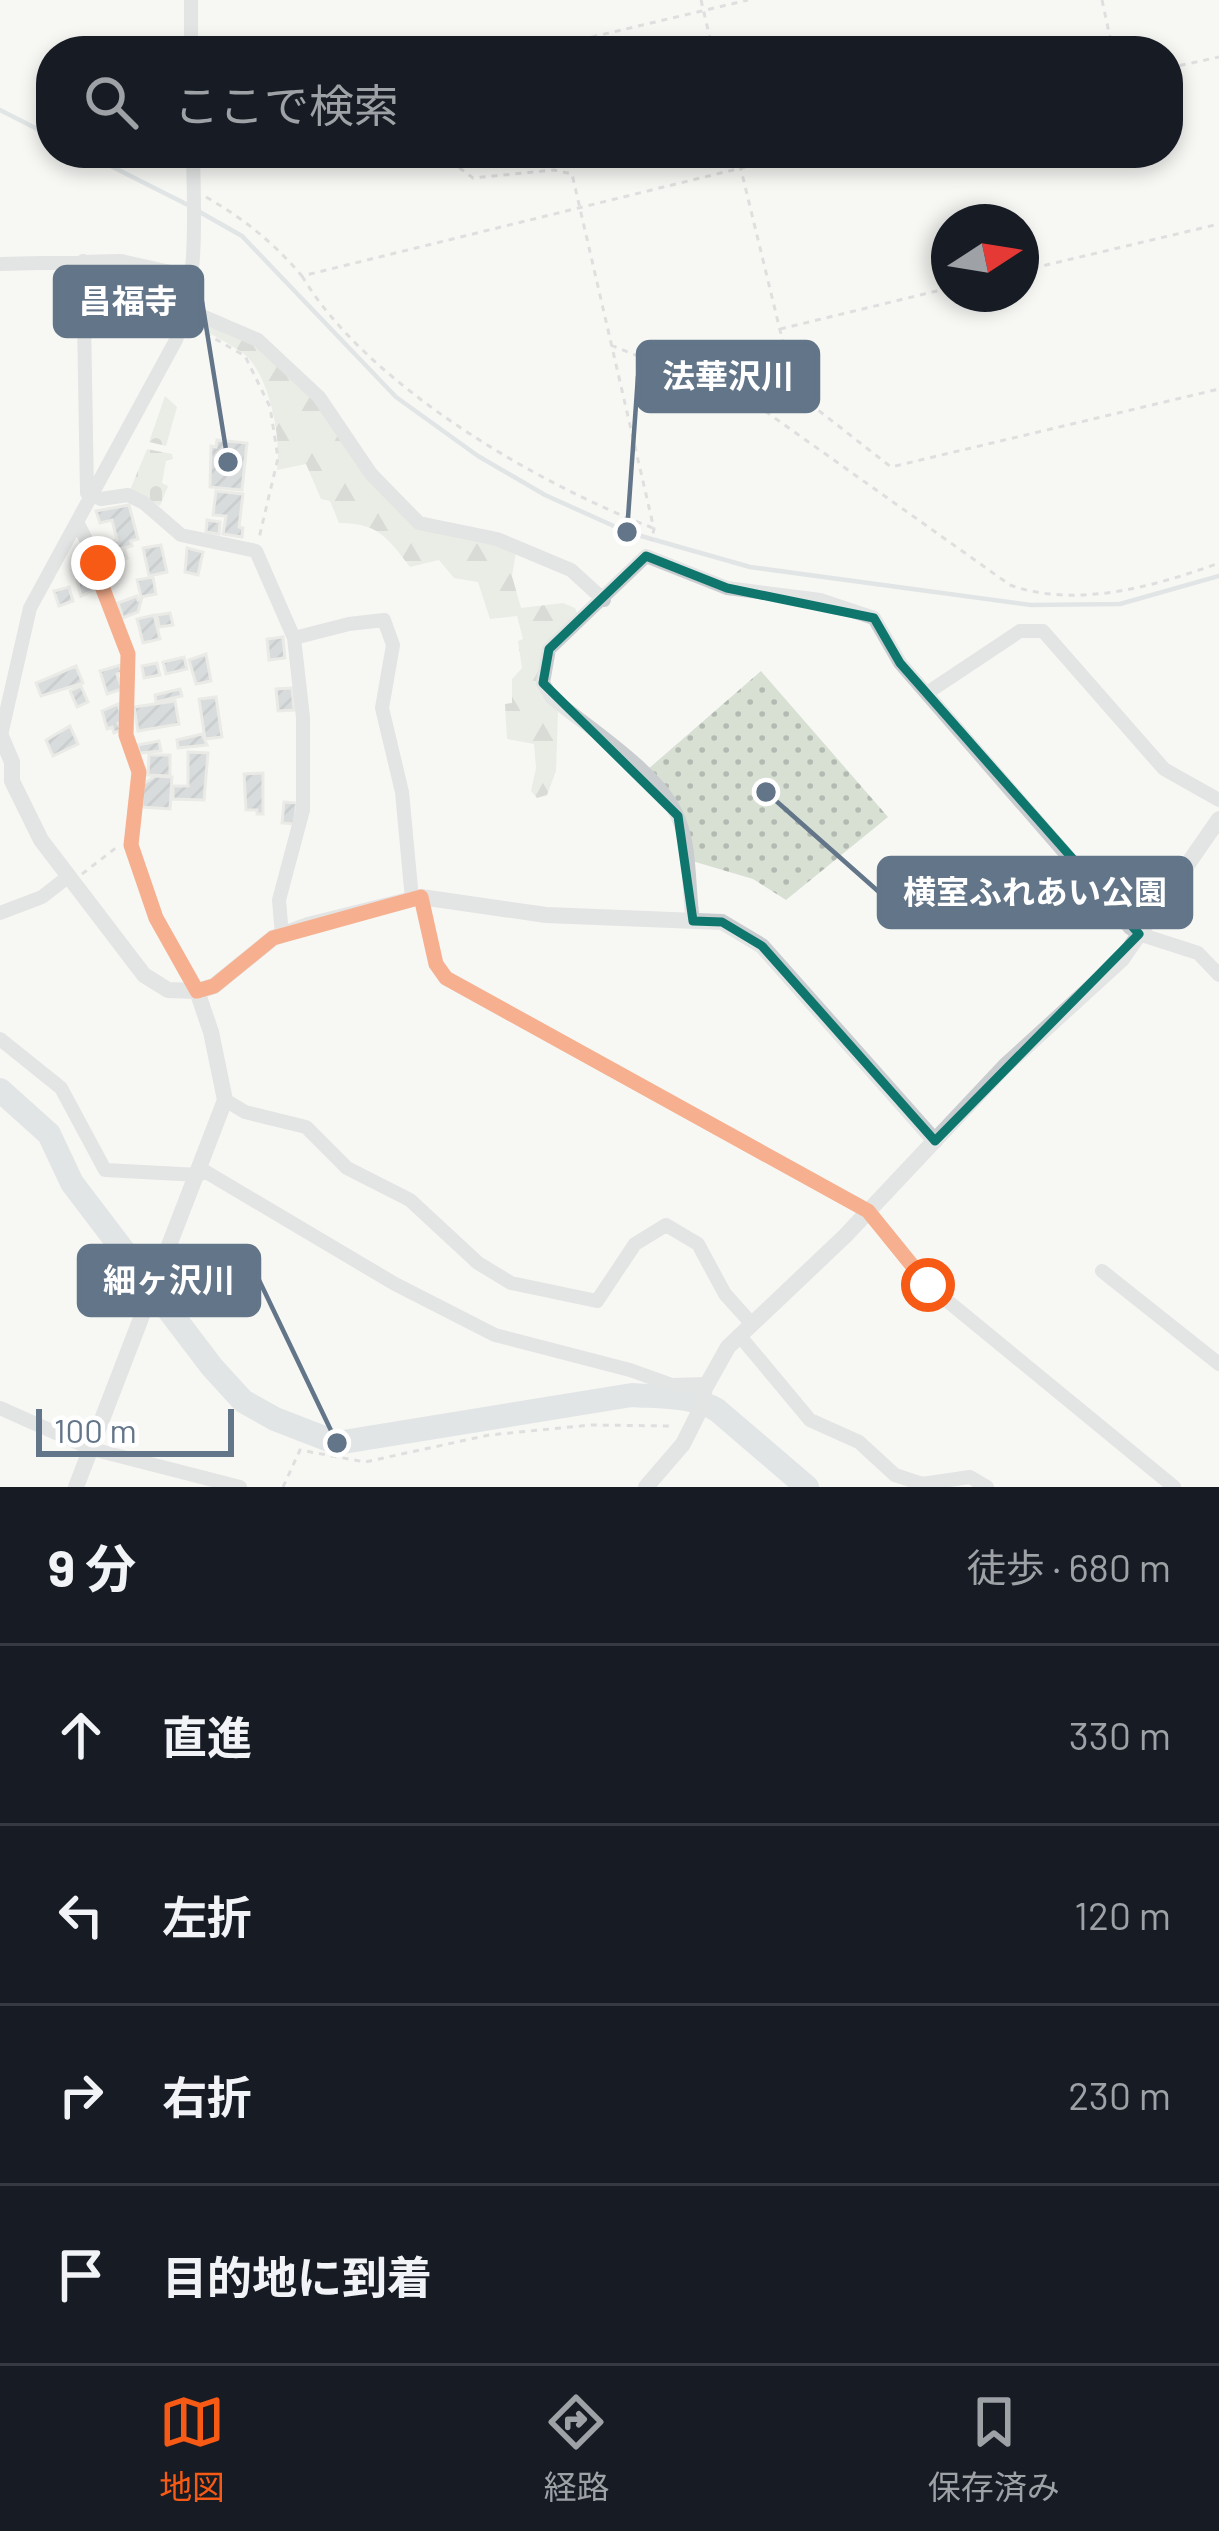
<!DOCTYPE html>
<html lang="ja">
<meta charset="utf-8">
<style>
body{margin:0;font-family:Barlow,"Noto Sans JP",sans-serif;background:#242831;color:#f1f3f6}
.compass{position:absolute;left:931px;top:204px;width:108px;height:108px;border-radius:50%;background:#171b24;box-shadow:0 6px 18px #0003;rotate:78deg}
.scale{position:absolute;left:36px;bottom:30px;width:198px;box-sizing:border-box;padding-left:12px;border:6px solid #637588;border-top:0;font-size:33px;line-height:42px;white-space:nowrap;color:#637588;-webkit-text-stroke:9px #fff;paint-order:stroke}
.stop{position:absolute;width:36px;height:36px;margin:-27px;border:9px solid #f65a15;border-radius:50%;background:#fff}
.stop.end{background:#f65a15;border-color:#fff;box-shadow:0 3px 12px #0008}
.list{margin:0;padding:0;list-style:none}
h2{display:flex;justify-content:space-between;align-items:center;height:156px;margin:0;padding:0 48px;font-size:51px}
h2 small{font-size:39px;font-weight:400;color:#9ea1a6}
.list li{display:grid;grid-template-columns:78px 1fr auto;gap:36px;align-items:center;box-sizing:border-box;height:180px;padding:0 48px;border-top:3px solid #363941}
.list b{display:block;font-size:45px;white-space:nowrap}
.list em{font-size:39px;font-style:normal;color:#9ea1a6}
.icon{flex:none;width:66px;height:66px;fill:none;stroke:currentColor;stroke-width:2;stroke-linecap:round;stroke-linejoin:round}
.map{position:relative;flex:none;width:1219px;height:1487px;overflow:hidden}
.search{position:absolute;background:#171b24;box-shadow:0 6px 18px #0003;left:36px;right:36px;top:36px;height:132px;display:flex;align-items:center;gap:30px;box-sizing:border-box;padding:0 42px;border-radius:48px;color:#9ea1a6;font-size:45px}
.sheet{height:876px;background:#171b24}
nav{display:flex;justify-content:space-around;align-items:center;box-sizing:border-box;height:168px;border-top:3px solid #363941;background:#171b24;font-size:33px;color:#9ea1a6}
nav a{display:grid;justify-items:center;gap:6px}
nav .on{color:#f65a15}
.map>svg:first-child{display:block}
</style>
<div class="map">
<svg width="1219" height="1487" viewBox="0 0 1219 1487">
<defs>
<pattern id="grass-dots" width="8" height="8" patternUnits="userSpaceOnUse" patternTransform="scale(3)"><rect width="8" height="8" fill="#d8e0d4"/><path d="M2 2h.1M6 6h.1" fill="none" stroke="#b3bab2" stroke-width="1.8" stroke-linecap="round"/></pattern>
<pattern id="forest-firs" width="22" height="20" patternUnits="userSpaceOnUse" patternTransform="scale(3)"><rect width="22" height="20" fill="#d8e0d4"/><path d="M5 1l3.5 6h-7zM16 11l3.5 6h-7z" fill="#b3bab2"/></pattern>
<pattern id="cemetery-stones" width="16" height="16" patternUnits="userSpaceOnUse" patternTransform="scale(3)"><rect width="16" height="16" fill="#d8e0d4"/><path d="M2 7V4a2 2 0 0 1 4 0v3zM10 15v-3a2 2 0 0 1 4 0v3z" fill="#b3bab2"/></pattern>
<pattern id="building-hatch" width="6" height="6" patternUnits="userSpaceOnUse" patternTransform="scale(3)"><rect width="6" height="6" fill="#b3bac1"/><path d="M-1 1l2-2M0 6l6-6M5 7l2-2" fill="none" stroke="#959ca3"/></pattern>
</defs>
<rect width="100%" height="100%" fill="#f7f8f4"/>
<path fill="url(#grass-dots)" d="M761,671L888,817L786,900L753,879L692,861L684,814L647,770Z"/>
<path fill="url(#forest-firs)" d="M196,316L257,342L316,400L417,526L476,537L516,552L512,576L521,608L563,603L575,608L579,617L546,646L550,703L558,712L556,771L547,795L537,798L531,791L536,768L534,744L507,739L505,704L512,703V679L522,668L518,641L523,639L517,616L490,619L478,582L454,578L439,560L410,567C387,537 378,523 339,523L330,501L321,499L306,464L277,470C282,439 269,373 243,353C228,343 209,333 193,324Z"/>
<path fill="url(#cemetery-stones)" d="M165,396L177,407L166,446L149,442Z
M147,449L172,454L173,459L166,461L162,483L168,486L160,506L130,490Z"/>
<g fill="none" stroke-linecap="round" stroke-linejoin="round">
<path stroke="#c6cfd5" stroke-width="4.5" d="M0,110L51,136
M85,153L188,205
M198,211L242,236L396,397L478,456L545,495L627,532L750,567L1031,605L1120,604L1219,576"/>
<path stroke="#c6cfd5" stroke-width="24" d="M0,1090L49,1134L72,1183L212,1367L243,1401L275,1419L337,1443L632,1395C660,1397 692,1395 717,1410L807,1487"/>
</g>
<path fill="url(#building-hatch)" stroke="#d9d9d6" stroke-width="3" d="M217,440L247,443L242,490L210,487L211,446L216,447Z
M216,491L243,494L239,527L243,528L242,537L223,534L226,516L213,515Z
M129,505L138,539L131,541L132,546L103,553L98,545L117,540L112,520L100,523L96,511Z
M207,520L220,522L219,534L206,532Z
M161,545L167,572L149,576L143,548Z
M187,548L203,552L198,575L185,572Z
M125,550L127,558L120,560L123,568L109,572L102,557Z
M93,576L96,589L81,596L77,580Z
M153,577L156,594L141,597L137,580Z
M69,587L73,601L59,606L54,591Z
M137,596L138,600L142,598L138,612L123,618L118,603Z
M170,613L173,625L159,627L157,615Z
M154,615L160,639L143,643L137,619Z
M283,637L285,658L269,660L267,639Z
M206,654L211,681L196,684L189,660Z
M184,657L187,669L166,674L163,662Z
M157,663L160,675L144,678L142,666Z
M120,665L122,672L117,674L122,689L107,694L100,671Z
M76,666L83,683L41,696L36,683Z
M81,686L88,702L77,707L70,691Z
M292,688L294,710L278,711L276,689Z
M180,689L182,696L156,702L155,695Z
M216,697L222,737L205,739L199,699Z
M175,701L179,724L138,731L134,707Z
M118,704L123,721L118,723L121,730L114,733L112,727L107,729L102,711Z
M70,726L78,744L53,756L46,740Z
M202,734L207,745L178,748L177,740Z
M159,741L161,751L139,753L138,745Z
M188,752L208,753L204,800L173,799V786H188Z
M149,755H170V776L148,775Z
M263,773V814H257V810H246L244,774Z
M155,776L172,777L170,809L142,807L143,784Z
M284,802L297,803L294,824L282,823Z"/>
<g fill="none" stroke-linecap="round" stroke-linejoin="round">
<path stroke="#c0c2c5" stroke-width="3" stroke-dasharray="6 6" stroke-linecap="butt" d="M701,0L713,51
M1102,0L1113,51
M533,51L748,0
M1168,68L1219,57
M440,153L473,178L554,170L572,174L654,529L651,541
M737,153L795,392L891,467L1219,389
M206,197C244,219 273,242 302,276L802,153
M1021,271L1219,224
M302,276C366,384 537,484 653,528
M780,329L949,288
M205,333L245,356L270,407L278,458L259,538
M611,345L755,404L1010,585C1076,609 1156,586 1219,563
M82,874L117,847
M283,1487L300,1450L365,1462L489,1435L591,1425L672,1426"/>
<path stroke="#cacdd0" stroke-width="14" d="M191,0V51
M83,261L87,493L101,499L128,495L144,503L181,535L256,551L294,638L303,717V810L279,900L282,935
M0,264L121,261L193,277
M188,310L258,340L319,397L371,474L419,523L497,539L571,570L604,600
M77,522L98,563L103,589L128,654L126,735L139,772L131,845L156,918L197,991
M294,638L349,624L384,620L393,645L382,708L402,792L412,899
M927,693L1020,631H1043L1164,769L1219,800
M1,735L30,608L176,340C199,280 194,216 193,153
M421,897L436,964L445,978L868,1211L928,1285L1174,1487
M0,913L42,897L69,876
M693,921C688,888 691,851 679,820C661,773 590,729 552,698L543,683L549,649L646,556L727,588L820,600L874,618L900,663L1130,928L1139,934L1198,953L1219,975
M0,1039L61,1088L105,1170L199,1175
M225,1100L245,1112L306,1127L347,1168L410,1200L478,1263L511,1283L597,1301L635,1244L666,1225L698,1244L725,1294L751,1323
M201,1169L395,1284L495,1335L630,1370L672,1385L707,1384
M1102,1271L1219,1364
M739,1335L810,1420L859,1442L895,1475L922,1484L970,1477L987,1487
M0,1408L92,1449L240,1487"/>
<path stroke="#cacdd0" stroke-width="16" d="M0,734L12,762V781L41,840L144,975L168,990L197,991L214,986L273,938L308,925L421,897L546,915L722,922L762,946L935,1141
M76,1487L225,1100L211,1032L197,991
M646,1487L683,1444L699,1412L705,1388L728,1347L845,1236L1005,1066L1122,959L1219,819"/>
</g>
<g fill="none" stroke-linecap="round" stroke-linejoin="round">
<path stroke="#f65a15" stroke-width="15" d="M98,563L103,589L128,654L126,735L139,772L131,845L156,918L197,991L214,986L273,938L421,897L436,964L446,978L868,1211L928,1285"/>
</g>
<path d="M0 0H1219V1487H0ZM646,556L727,588L874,618L900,663L1139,934L935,1141L762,946L722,922L693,921L678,816L543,683L549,649Z" fill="#f7f8f4" fill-opacity=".55" fill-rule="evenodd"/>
<path fill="none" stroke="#0f766e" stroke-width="9" stroke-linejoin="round" d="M646,556L727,588L874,618L900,663L1139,934L935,1141L762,946L722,922L693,921L678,816L543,683L549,649Z"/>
<path fill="none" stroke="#637588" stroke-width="4.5" d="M228 462L202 301M627 532L638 376M766 792L879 892M337 1443L259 1280"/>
<g fill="#637588" stroke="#fff" stroke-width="4.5">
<circle cx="228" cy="462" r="12"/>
<circle cx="627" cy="532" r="12"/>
<circle cx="766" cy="792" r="12"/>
<circle cx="337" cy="1443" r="12"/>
</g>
<g fill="#637588" stroke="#637588" stroke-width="4.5">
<rect x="55" y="267" width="147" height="69" rx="12"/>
<rect x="638" y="342" width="180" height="69" rx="12"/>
<rect x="879" y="858" width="312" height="69" rx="12"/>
<rect x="79" y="1246" width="180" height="69" rx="12"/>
</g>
<g font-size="33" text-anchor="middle" font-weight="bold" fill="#fff">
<text x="128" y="313">昌福寺</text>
<text x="728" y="388">法華沢川</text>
<text x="1035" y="904">横室ふれあい公園</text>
<text x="169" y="1292">細ヶ沢川</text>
</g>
</svg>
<svg class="compass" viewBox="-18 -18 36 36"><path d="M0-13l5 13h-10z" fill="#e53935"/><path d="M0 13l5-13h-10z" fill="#9ea1a6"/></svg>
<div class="scale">100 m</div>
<div class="stop" style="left:928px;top:1285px"></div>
<div class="stop end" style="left:98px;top:563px"></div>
<div class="search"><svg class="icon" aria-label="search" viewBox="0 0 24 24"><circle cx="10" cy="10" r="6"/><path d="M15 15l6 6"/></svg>ここで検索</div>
</div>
<section class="sheet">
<h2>9 分<small>徒歩 · 680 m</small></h2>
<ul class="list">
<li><svg class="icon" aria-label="ahead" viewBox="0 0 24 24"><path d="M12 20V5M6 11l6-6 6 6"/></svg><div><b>直進</b></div><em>330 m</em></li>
<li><svg class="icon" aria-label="left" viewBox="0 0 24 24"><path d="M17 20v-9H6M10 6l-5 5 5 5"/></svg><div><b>左折</b></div><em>120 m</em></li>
<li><svg class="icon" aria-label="right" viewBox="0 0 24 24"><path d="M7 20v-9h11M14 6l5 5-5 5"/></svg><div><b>右折</b></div><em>230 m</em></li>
<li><svg class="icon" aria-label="arrive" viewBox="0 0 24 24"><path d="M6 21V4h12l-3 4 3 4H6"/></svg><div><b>目的地に到着</b></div></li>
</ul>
</section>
<nav>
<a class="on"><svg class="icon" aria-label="map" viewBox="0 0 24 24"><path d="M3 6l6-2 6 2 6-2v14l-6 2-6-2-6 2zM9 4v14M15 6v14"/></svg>地図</a>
<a><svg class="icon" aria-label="directions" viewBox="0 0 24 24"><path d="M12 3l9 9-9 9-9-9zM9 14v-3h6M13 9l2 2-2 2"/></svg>経路</a>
<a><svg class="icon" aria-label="saved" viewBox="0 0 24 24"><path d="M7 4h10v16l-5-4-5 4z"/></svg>保存済み</a>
</nav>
